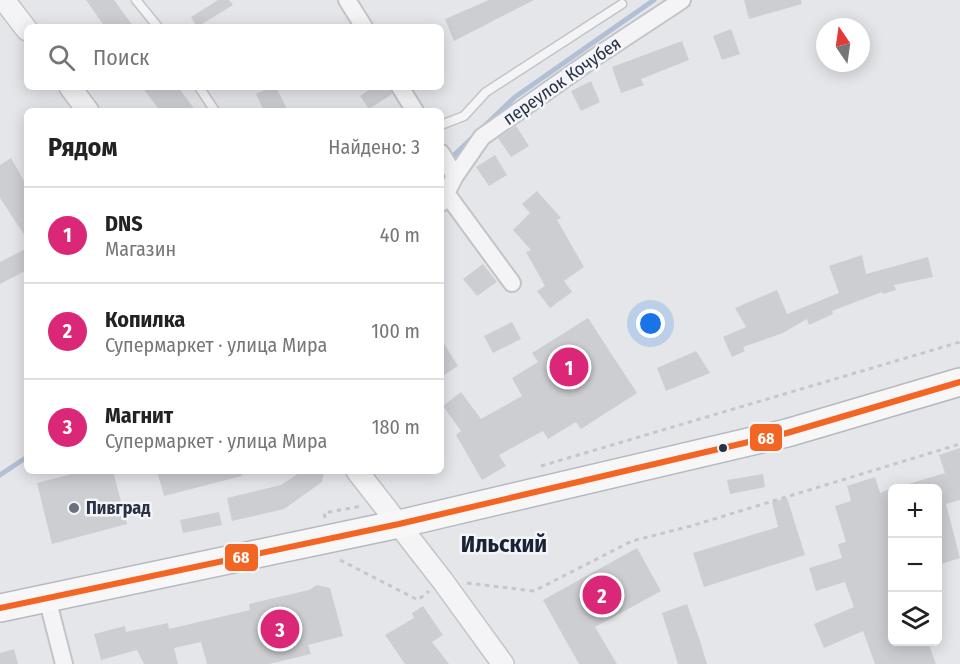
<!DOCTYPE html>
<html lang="ru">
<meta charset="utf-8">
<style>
body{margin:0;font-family:"Fira Sans Condensed",sans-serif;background:#f6f6f6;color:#222}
.controls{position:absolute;right:18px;bottom:18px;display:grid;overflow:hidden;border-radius:9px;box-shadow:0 3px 15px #0003}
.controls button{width:54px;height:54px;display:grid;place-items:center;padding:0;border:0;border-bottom:2px solid #e0e0e0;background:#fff;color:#222;font:30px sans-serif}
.compass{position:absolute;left:816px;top:18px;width:54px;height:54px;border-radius:50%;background:#fff;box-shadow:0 3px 15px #0003;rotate:347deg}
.you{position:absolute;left:651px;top:324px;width:21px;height:21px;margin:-15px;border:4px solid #fff;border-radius:50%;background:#1a73e8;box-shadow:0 0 0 9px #1a73e833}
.badge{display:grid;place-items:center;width:39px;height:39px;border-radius:50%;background:#db2777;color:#fff;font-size:20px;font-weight:700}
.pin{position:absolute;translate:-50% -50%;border:3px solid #fff;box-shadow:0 2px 6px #0006}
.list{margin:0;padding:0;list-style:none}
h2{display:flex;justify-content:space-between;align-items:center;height:78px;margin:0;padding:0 24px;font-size:26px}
h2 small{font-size:20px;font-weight:400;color:#767676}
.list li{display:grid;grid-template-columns:39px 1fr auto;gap:18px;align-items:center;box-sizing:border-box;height:96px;padding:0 24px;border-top:2px solid #e0e0e0}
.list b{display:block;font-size:22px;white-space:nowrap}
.list p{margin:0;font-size:20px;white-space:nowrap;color:#767676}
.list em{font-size:20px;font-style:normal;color:#767676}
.icon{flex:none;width:33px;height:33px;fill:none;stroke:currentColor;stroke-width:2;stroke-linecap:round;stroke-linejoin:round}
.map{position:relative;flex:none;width:960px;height:664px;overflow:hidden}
.search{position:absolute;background:#fff;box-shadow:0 3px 15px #0003;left:24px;top:24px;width:420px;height:66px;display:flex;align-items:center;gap:15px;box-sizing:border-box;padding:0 21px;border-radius:9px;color:#767676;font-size:22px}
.panel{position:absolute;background:#fff;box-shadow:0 3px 15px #0003;left:24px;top:108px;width:420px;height:366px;border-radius:9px}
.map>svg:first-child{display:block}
</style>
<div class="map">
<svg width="960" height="664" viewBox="0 0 960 664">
<rect width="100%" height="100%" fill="#e5e6ea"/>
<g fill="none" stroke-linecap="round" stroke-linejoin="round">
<path stroke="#b2c0d6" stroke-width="5" d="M451,158L515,97L654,0
M441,175L442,173
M0,475L27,457"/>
</g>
<path fill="#cdced2" d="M86,0H114L134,27H105Z
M218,0H229L233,5L197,27L191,17Z
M489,0H534L454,41L445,19Z
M744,0H801L802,4L749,19Z
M731,29L740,54L722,60L713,36Z
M682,41L689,60L641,79L644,85L621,93L612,67Z
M591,81L600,102L581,111L571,91Z
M142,87H178L196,111H160Z
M272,87H276L288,111H264L256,94Z
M373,87H390L392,94L369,109L360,96Z
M516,126L529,146L511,157L498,138Z
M495,155L507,175L489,186L476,167Z
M11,158L27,186V239L0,198V165Z
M537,191L561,218L557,220L584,267L564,281L572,292L550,308L537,291L545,286L526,252L531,250L513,230L530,213L522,204Z
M27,248V270L0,284V262Z
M862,255L866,274L928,257L933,277L894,285L896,290L883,294L882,292L832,311L833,314L809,325L807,319L783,333L743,347L745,351L732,357L723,337L746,327L735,308L777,290L787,314L839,293L829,266Z
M483,264L497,282L477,296L463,279Z
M588,318L637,393L581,429L576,422L548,439L543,431L499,455L506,466L482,480L456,435L461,431L443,406L461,392L481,419L522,396L512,378L538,362L532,353Z
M512,322L521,339L493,353L484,336Z
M441,339L458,366L441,377Z
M696,351L710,373L666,391L657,368Z
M960,448V500L946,504L960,558L938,565V489H905V485L945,473L939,455Z
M83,471H113L127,524L52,544L37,483Z
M157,471H242V476L164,496Z
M302,471H324L322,482L284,509L232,521L227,498L281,485Z
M763,474L765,487L730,494L727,480Z
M875,477L880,493L892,488V642H928L936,664H875L863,631L824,648L814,624L854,607L845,582L816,591L809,568L842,558L838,544L846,542L835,506L851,501L847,486Z
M787,498L805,555L704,587L693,553L778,527L772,502Z
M219,512L222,525L183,533L180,520Z
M637,548L661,591L595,627L617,664H579L543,600Z
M317,585L330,588L343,636L308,645L311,654L269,664H207L201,642L174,648L178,664H144L137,650L101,660L94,634L125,626L126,632L168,623L169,629L250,610L249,604L309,590Z
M687,604L699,638L707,664H678L662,613Z
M423,606L443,635L432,642L449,664H405L385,635L414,618L412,613Z
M14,649L18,664H0V653Z"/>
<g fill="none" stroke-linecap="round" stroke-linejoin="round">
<g stroke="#c3c4c8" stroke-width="11">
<path id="service" d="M136,0L158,27
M199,87L215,111
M441,125L464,116L486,92L622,4"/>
</g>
<g stroke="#c3c4c8" stroke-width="20">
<path id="minor" d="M347,0L364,27
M400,87L415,111
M441,153L455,176
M446,193L512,283
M441,203L455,176L482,137L594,58L682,0
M47,598L64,664"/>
</g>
<g stroke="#c3c4c8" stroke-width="24">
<path id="tertiary" d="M4,0L27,30
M70,87L88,111
M357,471L442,580L503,664"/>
</g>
<g stroke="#b7b9bf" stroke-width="30">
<path id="trunk" d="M0,608L399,524L787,433L960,382"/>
</g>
<path stroke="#c6c7cb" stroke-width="3" stroke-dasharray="4.5 4.5" stroke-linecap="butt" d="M541,466L960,342
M325,518L324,513L362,506
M340,560L418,600L429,591
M467,583L534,591L632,541L691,526L960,444"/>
<use href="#service" stroke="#f4f4f6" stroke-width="8"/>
<use href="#minor" stroke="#f4f4f6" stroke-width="16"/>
<use href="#tertiary" stroke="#f4f4f6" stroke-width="21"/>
<use href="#trunk" stroke="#f7f7f8" stroke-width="27"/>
<g stroke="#f3f5f9" stroke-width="10">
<path id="bus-1" d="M0,608L399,524L787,433L960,382"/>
</g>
<use href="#bus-1" stroke="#f26522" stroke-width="6"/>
</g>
<circle fill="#293145" stroke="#f3f5f9" stroke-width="2" cx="723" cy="448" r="5"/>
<circle fill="#6b707f" stroke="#f3f5f9" stroke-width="2" cx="74" cy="508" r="6"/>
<g text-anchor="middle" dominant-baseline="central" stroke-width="5" stroke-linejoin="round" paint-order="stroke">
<g font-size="18" fill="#293145" stroke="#f3f5f9">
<text transform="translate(562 81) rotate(-35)">переулок Кочубея</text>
</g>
<g font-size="18" font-weight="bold" fill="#293145" stroke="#f3f5f9" text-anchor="start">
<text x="86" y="508">Пивград</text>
</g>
<g font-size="24" font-weight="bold" fill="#1b2236" stroke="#f3f5f9">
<text x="504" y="544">Ильский</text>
</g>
</g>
<g stroke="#f3f5f9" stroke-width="2">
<rect x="749" y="423" width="34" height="29" rx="6" fill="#f26522"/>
<rect x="224" y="543" width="35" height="29" rx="6" fill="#f26522"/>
</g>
<g font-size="16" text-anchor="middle" font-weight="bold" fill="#fff">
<text x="766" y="444">68</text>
<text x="241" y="563">68</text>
</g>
</svg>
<div class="controls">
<button>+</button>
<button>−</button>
<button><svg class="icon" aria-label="layers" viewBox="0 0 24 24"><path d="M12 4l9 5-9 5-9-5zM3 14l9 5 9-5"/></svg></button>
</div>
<svg class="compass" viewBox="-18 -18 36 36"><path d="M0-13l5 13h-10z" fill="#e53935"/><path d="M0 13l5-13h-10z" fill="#767676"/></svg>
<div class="you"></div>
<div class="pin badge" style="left:569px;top:367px">1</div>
<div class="pin badge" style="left:602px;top:595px">2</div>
<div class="pin badge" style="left:280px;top:629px">3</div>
<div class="search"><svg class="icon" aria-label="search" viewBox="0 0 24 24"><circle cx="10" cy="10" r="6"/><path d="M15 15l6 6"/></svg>Поиск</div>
<section class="panel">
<h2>Рядом<small>Найдено: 3</small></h2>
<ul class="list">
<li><span class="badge">1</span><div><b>DNS</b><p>Магазин</p></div><em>40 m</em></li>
<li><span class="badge">2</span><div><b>Копилка</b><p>Супермаркет · улица Мира</p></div><em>100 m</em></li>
<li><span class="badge">3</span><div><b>Магнит</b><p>Супермаркет · улица Мира</p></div><em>180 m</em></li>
</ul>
</section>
</div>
